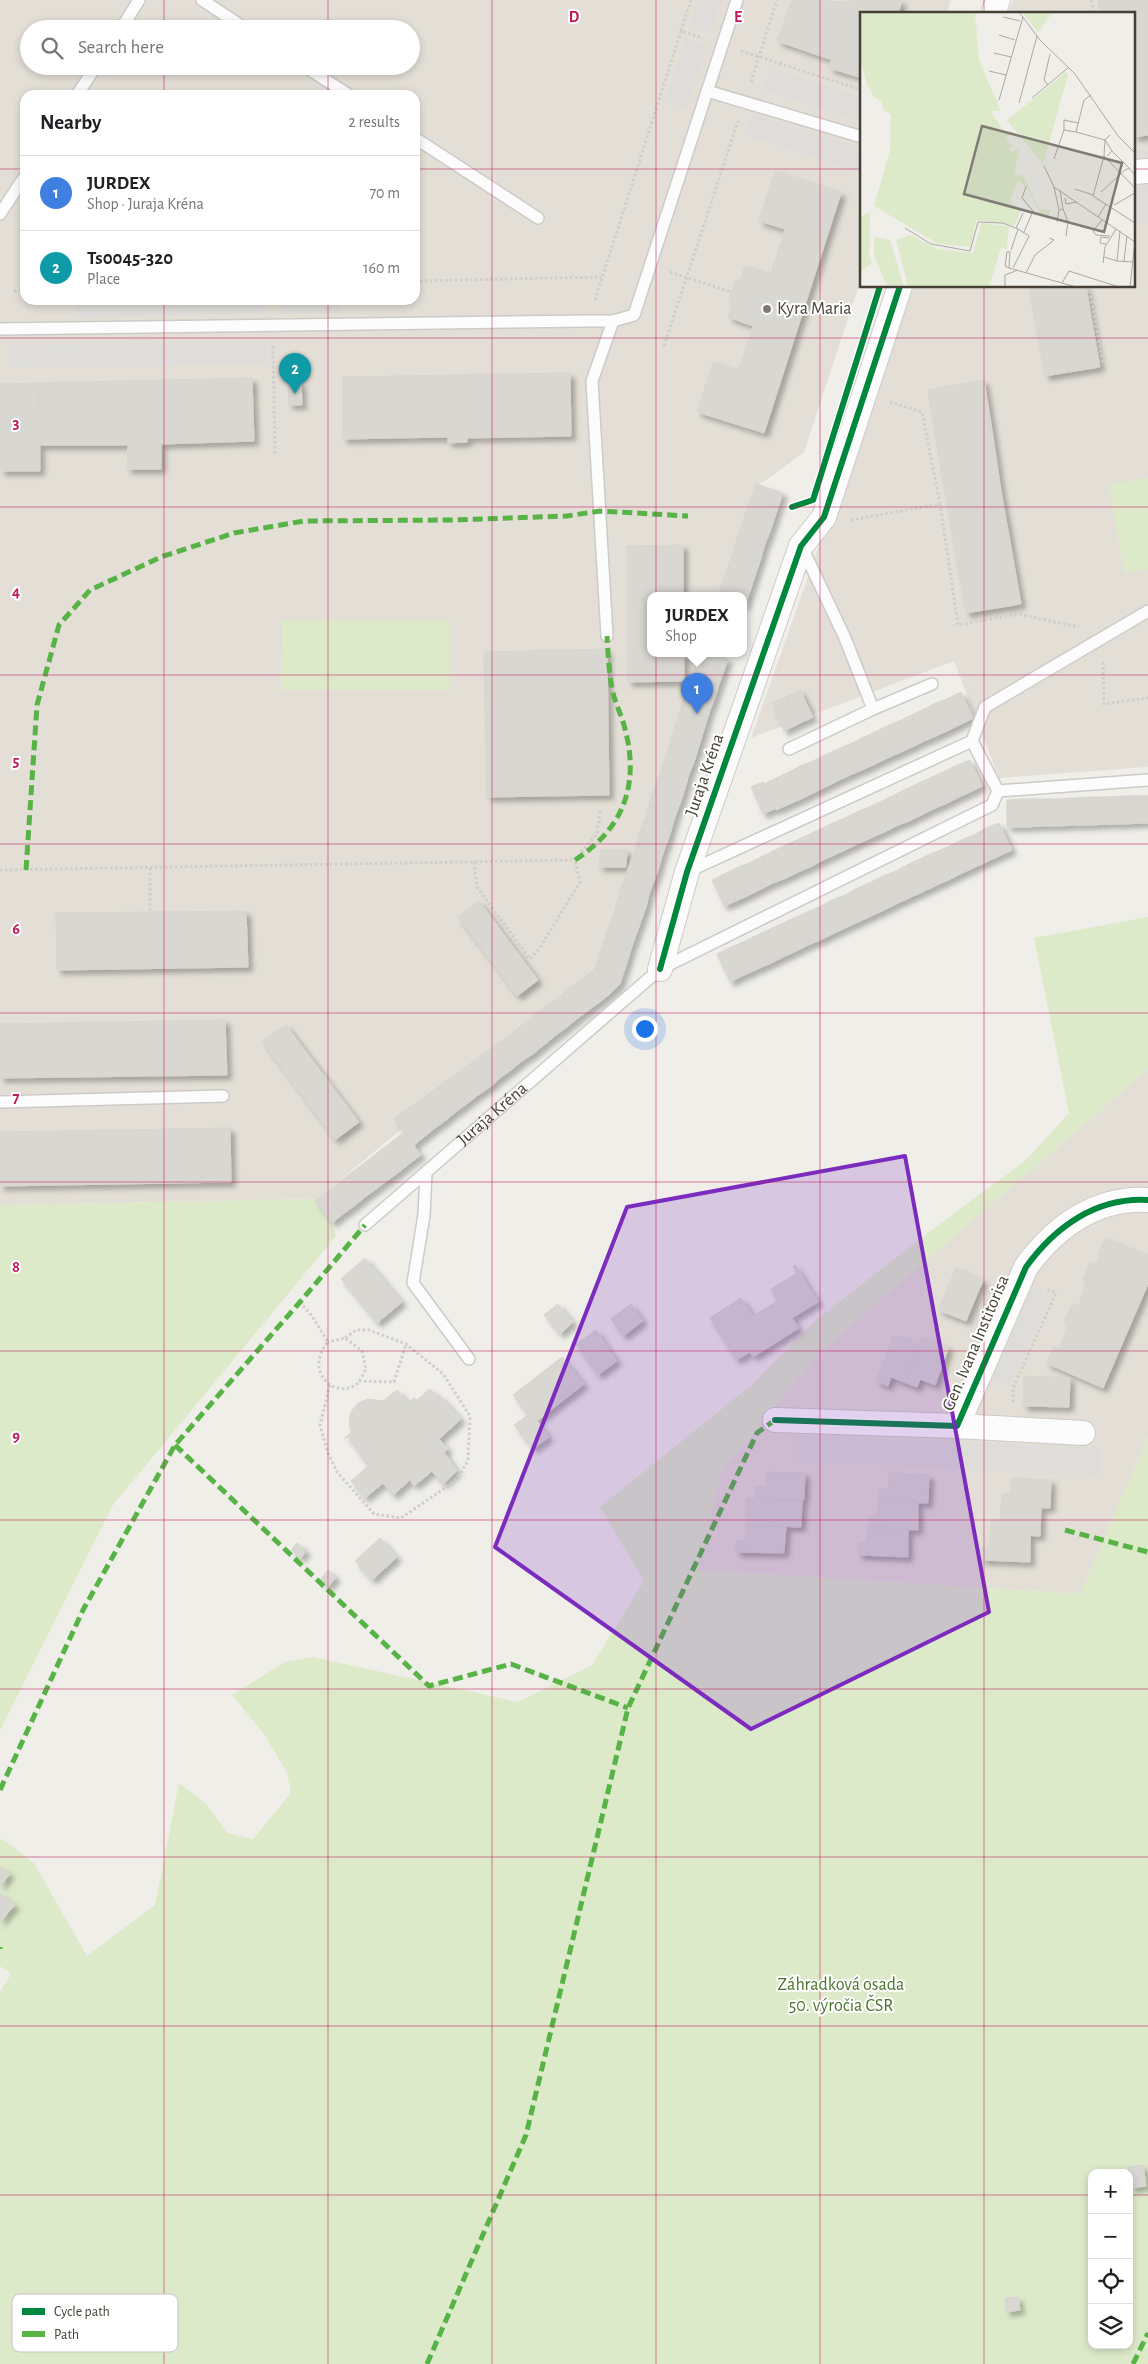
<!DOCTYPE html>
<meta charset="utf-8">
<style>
body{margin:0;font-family:"Alegreya Sans",sans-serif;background:#f2f2f2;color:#202124}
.controls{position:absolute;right:15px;bottom:15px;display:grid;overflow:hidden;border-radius:10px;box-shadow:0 2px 8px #0003}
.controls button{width:45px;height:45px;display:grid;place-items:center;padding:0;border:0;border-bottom:1px solid #e0e0e0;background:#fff;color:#202124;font:25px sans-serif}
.you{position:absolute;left:644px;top:1028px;width:18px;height:18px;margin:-12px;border:4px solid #fff;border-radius:50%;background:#1a73e8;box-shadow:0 0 0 8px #1a73e833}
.badge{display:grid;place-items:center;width:32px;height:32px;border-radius:50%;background:#db2777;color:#fff;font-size:16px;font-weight:700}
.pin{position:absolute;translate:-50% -41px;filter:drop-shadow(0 1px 2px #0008)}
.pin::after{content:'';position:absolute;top:26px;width:18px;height:15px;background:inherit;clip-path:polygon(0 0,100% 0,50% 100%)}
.popup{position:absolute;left:647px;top:592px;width:100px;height:65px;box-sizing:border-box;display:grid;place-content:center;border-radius:10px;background:#fff;filter:drop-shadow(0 1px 4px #0005);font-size:16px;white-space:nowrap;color:#757577}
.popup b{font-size:19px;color:#202124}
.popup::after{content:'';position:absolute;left:50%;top:100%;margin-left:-10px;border:10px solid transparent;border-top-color:#fff}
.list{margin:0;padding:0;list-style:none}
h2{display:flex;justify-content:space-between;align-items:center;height:65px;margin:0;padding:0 20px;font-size:21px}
h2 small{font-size:16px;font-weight:400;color:#757577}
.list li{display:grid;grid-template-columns:32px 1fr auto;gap:15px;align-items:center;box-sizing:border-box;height:75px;padding:0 20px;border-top:1px solid #e0e0e0}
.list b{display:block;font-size:19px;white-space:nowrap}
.list p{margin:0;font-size:16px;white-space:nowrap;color:#757577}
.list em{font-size:16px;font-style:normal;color:#757577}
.icon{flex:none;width:28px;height:28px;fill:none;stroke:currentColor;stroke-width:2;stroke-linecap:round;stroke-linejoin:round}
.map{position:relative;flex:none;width:1148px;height:2364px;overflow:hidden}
.search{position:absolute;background:#fff;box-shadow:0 2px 8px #0003;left:20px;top:20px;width:400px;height:55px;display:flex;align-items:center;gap:12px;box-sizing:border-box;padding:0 18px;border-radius:28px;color:#757577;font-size:19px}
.panel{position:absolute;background:#fff;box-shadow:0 2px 8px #0003;left:20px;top:90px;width:400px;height:215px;border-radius:15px}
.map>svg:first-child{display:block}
</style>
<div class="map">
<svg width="1148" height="2364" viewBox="0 0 1148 2364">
<defs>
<filter id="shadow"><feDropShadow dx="4.5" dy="4.5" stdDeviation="2.5" flood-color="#0004"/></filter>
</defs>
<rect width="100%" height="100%" fill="#efeee9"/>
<path fill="#e3dfd6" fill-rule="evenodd" d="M0,0H951L947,14H862V276L804,452L768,479L755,486L719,595H651V653H700L595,969L317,1199L0,1205ZM29,29H411V66H29ZM25,95H415V300H25Z
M1013,0H1148V767L999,778L954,661L751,738L911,286H1134V14H1008Z
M1148,1069V1437L1080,1594L698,1570L721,1472L819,1353Z"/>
<path fill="#ddeaca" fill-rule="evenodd" d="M1148,478V569L1124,573L1109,484Z
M282,620H449V690H281Z
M1148,917V1069L819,1353L721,1472L698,1570L1080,1594L1148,1437V2364H0V1992L11,1974L0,1966V1840L2,1839L34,1863L87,1956L155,1905L179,1783L206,1803L227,1833L253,1839L291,1793L287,1772L265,1736L232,1695L285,1662L313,1657L518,1702L592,1665L644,1581L600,1507L754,1383L816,1320L942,1222L1025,1161L1069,1113L1034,938ZM1092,2173H1129V2345H1092Z
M317,1199L315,1201L332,1223L336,1236L113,1505L0,1731V1205Z"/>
<path fill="#deddd9" d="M698,0H721L710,34L689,27Z
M685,38L707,45L686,109L665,102Z
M770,68L862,98V122L763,90Z
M752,113L862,150V173L745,135Z
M1134,147L1148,151V223L1134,222Z
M75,300H266V314L75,318Z
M279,300H340V313L279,314Z
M267,341V364L9,368L8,345Z
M1033,1286L1051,1294L1010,1387L992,1379Z
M794,1435L1101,1448L1102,1475L793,1462Z"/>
<path fill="#d9d7d2" stroke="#d7d5cf" filter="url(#shadow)" d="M792,0L852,2V0H902L898,14H862V17L847,11L832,60L777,41Z
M1098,0H1148V20L1134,22V14H1100Z
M847,11L862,17V78L829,68Z
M1148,20V77L1134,79V22Z
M1148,77V135L1134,137V79Z
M775,171L841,193L764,433L697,412L713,362L739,370L753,326L728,317L733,301L729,299L735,280L739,282L745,266L771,274L785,229L759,221Z
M1029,286H1086L1090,310L1035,320Z
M1090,310L1100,367L1045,376L1035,320Z
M570,373L571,436L467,438V442L448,443V437L343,439V377Z
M252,378L254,441L161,444V469H127L128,445H40L39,383Z
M984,380L993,436L937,446L928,390Z
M288,382H301L302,405H289Z
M39,383L40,471H1L0,384Z
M993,436L1001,491L947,501L937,446Z
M756,484L783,493L778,507L751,498Z
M1001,491L1011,547L956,557L947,501Z
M751,498L778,507L774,520L746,511Z
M746,511L774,520L769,534L742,525Z
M742,525L769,534L764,547L737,538Z
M737,538L764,547L760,561L733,552Z
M683,545V595H651V653H684V681L628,682L627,546Z
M1011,547L1021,604L966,613L956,557Z
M733,552L760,561L755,576L728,567Z
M728,567L755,576L750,591L723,582Z
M723,582L750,591L745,606L743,605V595H718Z
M607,649L609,795L487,797L484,652Z
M700,653H710L728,659L724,671L696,662Z
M696,662L724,671L719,684L692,675Z
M692,675L719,684L715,697L688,688Z
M688,688L715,697L710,710L683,701Z
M800,690L813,717L798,724L786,697Z
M961,692L973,718L961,724L949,698Z
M786,697L798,724L784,731L772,703Z
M949,698L961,724L949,730L936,703Z
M683,701L710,710L706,723L679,714Z
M936,703L949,730L936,736L924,709Z
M924,709L936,736L924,741L912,715Z
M679,714L706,723L702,736L675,727Z
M912,715L924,741L912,747L899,721Z
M899,721L912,747L899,753L887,726Z
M887,726L899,753L887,758L875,732Z
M675,727L702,736L698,749L671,739Z
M875,732L887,758L875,764L862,738Z
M862,738L875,764L862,770L850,744Z
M671,739L698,749L694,762L667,753Z
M850,744L862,770L850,775L838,749Z
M838,749L850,775L837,781L825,755Z
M667,753L694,762L689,774L662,766Z
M825,755L837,781L825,787L813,761Z
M970,760L982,786L970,792L957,765Z
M813,761L825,787L813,793L800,766Z
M957,765L970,792L957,798L945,771Z
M662,766L689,774L685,788L658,779Z
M800,766L813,793L801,799L789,772Z
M945,771L957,798L945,804L932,777Z
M789,772L801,799L789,804L776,778Z
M932,777L945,804L933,809L921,782Z
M776,778L789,804L776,810L764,784Z
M658,779L685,788L681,801L653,792Z
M763,782L776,808L763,814L751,787Z
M921,782L933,809L921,815L908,788Z
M908,788L921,815L909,821L896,794Z
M653,792L681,801L676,814L649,805Z
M896,794L909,821L896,826L884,800Z
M1123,796H1139L1140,823L1124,824Z
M1123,796L1124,824H1107L1106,797Z
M1139,796H1148V823H1140Z
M1090,797L1091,825H1074L1073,798Z
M1090,797H1106L1107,824L1091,825Z
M1073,798L1074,825L1058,826L1057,799Z
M1024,799L1025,827H1007V800Z
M1024,799H1040L1041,826L1025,827Z
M1040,799H1057L1058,826H1041Z
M884,800L896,826L884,832L871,806Z
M649,805L676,814L672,827L645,818Z
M871,806L884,832L871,838L859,811Z
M859,811L871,838L859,843L847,817Z
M847,817L859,843L847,849L835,822Z
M645,818L672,827L668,840L640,831Z
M835,822L847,849L834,855L822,828Z
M999,823L1012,850L999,856L986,828Z
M822,828L834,855L823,860L810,834Z
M986,828L999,856L986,862L974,835Z
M640,831L668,840L663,853L636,845Z
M810,834L823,860L810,867L797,840Z
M974,835L986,862L973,868L961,840Z
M797,840L810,867L798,872L786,845Z
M961,840L973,868L960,874L948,847Z
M636,845L663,853L659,867L632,858Z
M786,845L798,872L786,878L773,851Z
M948,847L960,874L948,880L935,852Z
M601,850H627L626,867H599Z
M773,851L786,878L773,883L761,857Z
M935,852L948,880L935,886L922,858Z
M761,857L773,883L761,889L749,863Z
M632,858L659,867L654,881L627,872Z
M922,858L935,886L922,892L909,864Z
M749,863L761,889L749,895L736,868Z
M909,864L922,892L909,898L896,871Z
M736,868L749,895L736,901L724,874Z
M896,871L909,898L896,904L883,876Z
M627,872L654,881L649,894L622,885Z
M724,874L736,901L724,906L712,880Z
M883,876L896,904L884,910L871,882Z
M871,882L884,910L871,916L858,888Z
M622,885L649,894L646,907L618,898Z
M858,888L871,916L858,922L845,895Z
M845,895L858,922L845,928L832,900Z
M618,898L646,907L641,921L614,913Z
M832,900L845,928L832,934L819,907Z
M479,901L538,980L517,996L458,917Z
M819,907L832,934L820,940L807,912Z
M246,911L248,967L57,970L56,913Z
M807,912L820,940L806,946L794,918Z
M614,913L641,921L636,935L609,926Z
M794,918L806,946L794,952L781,924Z
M781,924L794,952L781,958L768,930Z
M609,926L636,935L631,949L604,941Z
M768,930L781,958L769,964L755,936Z
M755,936L769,964L755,970L743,942Z
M604,941L631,949L627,963L599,955Z
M743,942L755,970L742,976L729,948Z
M729,948L742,976L730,982L717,954Z
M599,955L627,963L622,977L595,969Z
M595,969L612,992L601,1001L584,977Z
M595,969L622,977L620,984L612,992Z
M584,977L601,1001L590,1009L572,986Z
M572,986L590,1009L578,1018L561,995Z
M561,995L578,1018L567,1027L550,1003Z
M550,1003L567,1027L556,1035L538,1012Z
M538,1012L556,1035L545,1044L527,1021Z
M225,1020L227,1075L0,1078V1024Z
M527,1021L545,1044L534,1053L516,1030Z
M286,1025L359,1122L335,1140L262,1041Z
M516,1030L534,1053L522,1061L504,1039Z
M504,1039L522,1061L511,1070L493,1047Z
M493,1047L511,1070L500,1078L482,1055Z
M482,1055L500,1078L490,1087L471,1063Z
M471,1063L490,1087L478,1095L460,1071Z
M460,1071L478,1095L468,1103L449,1079Z
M449,1079L468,1103L457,1111L438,1087Z
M438,1087L457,1111L446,1120L427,1095Z
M427,1095L446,1120L435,1128L416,1103Z
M416,1103L435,1128L425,1136L405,1110Z
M405,1110L425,1136L414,1145L394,1119Z
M230,1128L231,1182L0,1186V1132Z
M404,1132L421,1155L410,1163L393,1141Z
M393,1141L410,1163L399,1172L382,1149Z
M382,1149L399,1172L388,1180L371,1158Z
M371,1158L388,1180L376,1189L359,1167Z
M359,1167L376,1189L365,1197L348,1175Z
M348,1175L365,1197L354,1206L337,1184Z
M337,1184L354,1206L343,1214L326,1192Z
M326,1192L343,1214L332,1223L315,1201Z
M1105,1238L1148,1256V1284L1103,1388L1046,1363L1054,1346L1060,1349L1068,1324L1064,1322L1072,1304L1078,1307L1087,1282L1083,1280L1090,1262L1096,1265L1100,1256L1098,1255Z
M365,1258L402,1302L377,1323L341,1279Z
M795,1265L818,1302L792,1318L799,1328L753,1357L750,1352L736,1360L710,1318L741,1298L753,1316L778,1301L771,1289L797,1273L793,1266Z
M956,1268L983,1280L966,1321L938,1310Z
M558,1304L573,1322L560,1334L544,1315Z
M631,1304L643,1321L623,1336L611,1319Z
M596,1330L617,1361L598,1375L576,1344Z
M894,1335L920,1345L906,1383L891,1377L888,1386L876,1381Z
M922,1337L949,1347L935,1385L920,1379L917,1387L906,1383Z
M562,1357L584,1384L537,1421L549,1437L533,1449L514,1425L528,1415L513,1395Z
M1024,1376L1070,1378L1069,1407L1023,1406Z
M430,1389L437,1397L439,1395L461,1419L439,1439L448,1449L444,1452L457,1471L443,1484L432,1471L414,1486L410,1480L393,1495L383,1483L365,1498L351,1481L368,1466L348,1437L344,1439L351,1433L349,1421L351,1412L357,1404L367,1399L383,1401L397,1390L408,1403L414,1398L417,1400Z
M766,1472L805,1473L804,1500L756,1498V1487H766Z
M889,1473L929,1475L928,1503L878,1501L879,1489H888Z
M1011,1478L1051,1480L1050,1508L1001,1506L1002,1494H1011Z
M746,1498L802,1501L801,1527L746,1525Z
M878,1501L918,1502V1530L868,1528L869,1516H877Z
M1001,1506L1041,1508L1040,1536L990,1533L991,1521H1000Z
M746,1525L786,1527L784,1553L736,1552V1541H746Z
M868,1528L908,1529V1557L858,1555L859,1543H867Z
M990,1533L1030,1534V1562L981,1560L982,1548H990Z
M380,1538L397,1557L372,1580L355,1561Z
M297,1543L306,1551L301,1558L291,1550Z
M328,1570L336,1577L328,1587L320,1580Z
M0,1866L10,1874L0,1886Z
M0,1893L15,1905L0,1922Z
M1143,2165L1146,2186L1131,2188L1128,2167Z
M1018,2297L1020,2310L1006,2312L1005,2298Z"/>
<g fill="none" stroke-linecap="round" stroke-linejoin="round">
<g stroke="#cdcbc7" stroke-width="14">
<g id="lane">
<path d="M202,0L246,29"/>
<path d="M121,29L139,0"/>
<path d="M304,66L349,95"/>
<path d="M707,91L862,137"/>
<path d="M77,95L96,66"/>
<path d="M415,138L538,218"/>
<path d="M0,214L25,176"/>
<path d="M0,329L588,321H613L634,315L737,0"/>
<path d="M607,636L592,381L613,321"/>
<path d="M873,709L932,684"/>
<path d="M972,741L985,707L1148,611"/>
<path d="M789,749L873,709L845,638L802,547"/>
<path d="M689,871L972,741L998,791L1148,780"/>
<path d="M0,1102L223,1096"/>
<path d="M426,1172L424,1215L413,1283L469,1359"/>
<path id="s1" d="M365,1225L660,969L992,805L998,791"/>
</g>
</g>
<g stroke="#cdcbc7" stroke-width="26">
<path id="street" d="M993,14L998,0
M1134,172L1148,171
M660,969L687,872L801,546L824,517L900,286
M775,1420L957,1426L1026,1267C1055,1227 1096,1197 1148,1200
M957,1426L1083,1433"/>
</g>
<path stroke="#d0ceca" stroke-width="3" stroke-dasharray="2.5 2.5" stroke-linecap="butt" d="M691,0L681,31L702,38
M1091,0L1094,14
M741,51L862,90
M751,82L777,0
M670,272L731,292
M415,281L601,277
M1089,286L1103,364
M14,291L25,290
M595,300L681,31
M273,346L275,454
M664,346L738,121
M890,402L922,412L940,504
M851,520L940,504L958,625L1018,614L1079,627
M1103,662L1104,704L1148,698
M474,862L477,887L530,959L539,949L580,882L575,860
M150,868V912
M0,870L575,860L597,834L600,811
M300,1302L312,1316L328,1342C302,1373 338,1401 358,1383C361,1379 364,1373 366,1369L362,1351L345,1338L328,1342
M359,1381L394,1382L406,1344
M330,1385L320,1425L328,1453L337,1472L374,1514L401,1518L455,1481L468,1461L470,1416L443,1374L406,1344L369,1330H356L345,1338
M1013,1402V1388L1056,1293L1046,1289"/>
<use href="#lane" stroke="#fdfcfc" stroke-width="11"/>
<use href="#street" stroke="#fdfcfc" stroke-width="24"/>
<path stroke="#57b346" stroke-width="5" stroke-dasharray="10 5" stroke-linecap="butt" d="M575,860C623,829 640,785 625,729C622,716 615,703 612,689C609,672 608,654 607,636
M26,870L37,705L59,625L90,590L161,557L234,533L304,521L451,520L567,516L600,511L688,516
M175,1445L429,1686L511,1664L628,1708
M1065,1530L1148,1552
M0,1790L83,1610L175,1445L300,1302L365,1225
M0,1947V1949
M427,2364L526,2135L628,1708L757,1433L775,1420
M1133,2364L1148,2333"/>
<g stroke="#fff" stroke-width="9">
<path id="cycleway" d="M792,507L813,500L880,286
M660,969L687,872L801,546L824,517L900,286
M775,1420L957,1426L1026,1267C1055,1227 1096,1197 1148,1200"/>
</g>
<use href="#cycleway" stroke="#00873e" stroke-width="6"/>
</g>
<path fill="#7b2cbf" fill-opacity="0.2" stroke="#7b2cbf" stroke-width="4" stroke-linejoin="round" d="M905,1156L989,1612L751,1729L495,1547L627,1207Z"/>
<path fill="none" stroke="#c2185b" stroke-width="1" stroke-opacity="0.55" d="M164,0V29M328,0V29M492,0V2364M656,0V2364M820,0V2364M984,0V14M164,66V95M328,66V95M0,169H25M415,169H862M1134,169H1148M984,286V2364M164,300V2364M328,300V2364M0,338H1148M0,507H1148M0,675H1148M0,844H1148M0,1013H1148M0,1182H1148M0,1351H1148M0,1520H1148M0,1689H1148M0,1857H1148M0,2026H1148M0,2195H1092M1129,2195H1148"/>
<circle fill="#807c74" stroke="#fff" stroke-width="2" cx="767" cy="309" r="5"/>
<g text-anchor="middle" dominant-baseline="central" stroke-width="4" stroke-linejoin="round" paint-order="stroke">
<g font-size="18" fill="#453f35" stroke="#fff" text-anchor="start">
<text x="777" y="309">Kyra Maria</text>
</g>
<g font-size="18" fill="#453f35" stroke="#fff">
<text transform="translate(705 775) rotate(-71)">Juraja Kréna</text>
<text stroke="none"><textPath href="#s1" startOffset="169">Juraja Kréna</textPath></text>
<text transform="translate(976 1343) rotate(-67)">Gen. Ivana Institorisa</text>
</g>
<g font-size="18" fill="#48752a" stroke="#fff">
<text x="841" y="1985">Záhradková osada<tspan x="841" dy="21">50. výročia ČSR</tspan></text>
</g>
</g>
<g transform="translate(860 12)">
<rect width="275" height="275" fill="#efeee9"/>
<path d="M0,0H115L119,48L141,99H130L145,120L152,119L153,122L145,126L153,134L149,137L151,140L158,138L159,142L154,160L158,164L163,163L179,197L190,198L189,209L181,203L169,179L158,168L150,190L161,199L154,214L116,208L111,235L78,232L14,194L30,138L31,102L24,98L21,89L14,85L6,70L0,44ZM162,0H193L178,20ZM206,60L208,63L183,152L147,108ZM10,201L9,242L12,251L0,260V204ZM121,211L149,214L147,237L141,236L129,275H48L36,228L51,223L78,237L113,241ZM14,225L30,228L44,275H27L14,244Z" fill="#ddeaca"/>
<path fill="none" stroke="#aba8a1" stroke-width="1" d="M159,0L180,28L215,62L258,124L275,141M143,5L160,9M139,23L155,28M134,41L151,45M129,59L146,63M188,73L184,68L190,42M231,83L224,88L216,120L245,128L244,144M172,86L209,55M139,88L163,5M159,91L177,24M204,118V108L218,111M250,123L245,128L252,139M247,144L252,139L269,156M194,147L204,118L216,120M184,154L194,175L275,230M194,175L199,198M275,176L244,144L233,184L275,211M215,177L233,183M241,180L265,158L269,156L275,163M205,186L206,192L217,190M254,193L275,181M203,197L208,210L206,224M238,205L246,192M242,208L233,219L236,223L250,224M197,210L199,198L203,197L200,178M45,216L71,232L110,239L118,210L143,211L158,217M156,216L163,201M164,220L173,199L162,186L166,175M246,232L240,231L241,225L249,226M151,238L158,217L169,224L153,256M150,239L149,256L216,275M244,245L257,249L260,219M257,249L273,250M264,249L267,224M243,251L245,235L256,217M149,256L145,254L147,240H150M166,261L175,243L194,228L189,226M202,271L209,259L259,275M145,275V263L158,258M270,275L275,230"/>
<path fill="#807c74" fill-opacity="0.15" stroke="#807c74" stroke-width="2.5" d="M122,114L262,151L244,220L104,182Z"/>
<rect width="275" height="275" fill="none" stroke="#453f35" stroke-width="2.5"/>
</g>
<rect x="12" y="2294" width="166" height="58" rx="8" fill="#fff" stroke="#c7c5c2" stroke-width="1"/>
<rect x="22" y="2308" width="23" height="7" fill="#00873e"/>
<rect x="22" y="2331" width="23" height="6" fill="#57b346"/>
<g font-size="14" fill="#453f35">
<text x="54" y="2316">Cycle path</text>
<text x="54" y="2339">Path</text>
</g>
<g font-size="16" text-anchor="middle" font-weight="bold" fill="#c2185b" stroke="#fff" stroke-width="4" stroke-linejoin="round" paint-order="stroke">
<text x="574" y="22">D</text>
<text x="738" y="22">E</text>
<text x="16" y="428">3</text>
<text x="16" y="597">4</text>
<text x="16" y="766">5</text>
<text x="16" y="934">6</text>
<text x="16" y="1103">7</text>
<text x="16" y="1272">8</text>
<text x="16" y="1441">9</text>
</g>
</svg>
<div class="controls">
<button>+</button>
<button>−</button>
<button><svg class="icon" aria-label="locate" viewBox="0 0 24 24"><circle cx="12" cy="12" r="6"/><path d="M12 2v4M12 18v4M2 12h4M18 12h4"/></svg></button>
<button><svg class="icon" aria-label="layers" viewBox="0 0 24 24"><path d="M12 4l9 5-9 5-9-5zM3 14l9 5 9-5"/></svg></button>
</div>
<div class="you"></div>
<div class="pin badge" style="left:697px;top:714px;background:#3f7fe0">1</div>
<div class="popup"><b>JURDEX</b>Shop</div>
<div class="pin badge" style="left:295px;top:394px;background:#0f9aa8">2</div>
<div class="search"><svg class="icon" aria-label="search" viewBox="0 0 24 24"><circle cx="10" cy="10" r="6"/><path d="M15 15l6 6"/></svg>Search here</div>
<section class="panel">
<h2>Nearby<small>2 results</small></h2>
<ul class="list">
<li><span class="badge" style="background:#3f7fe0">1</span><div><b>JURDEX</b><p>Shop · Juraja Kréna</p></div><em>70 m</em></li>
<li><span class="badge" style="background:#0f9aa8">2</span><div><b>Ts0045-320</b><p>Place</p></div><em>160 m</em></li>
</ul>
</section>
</div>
